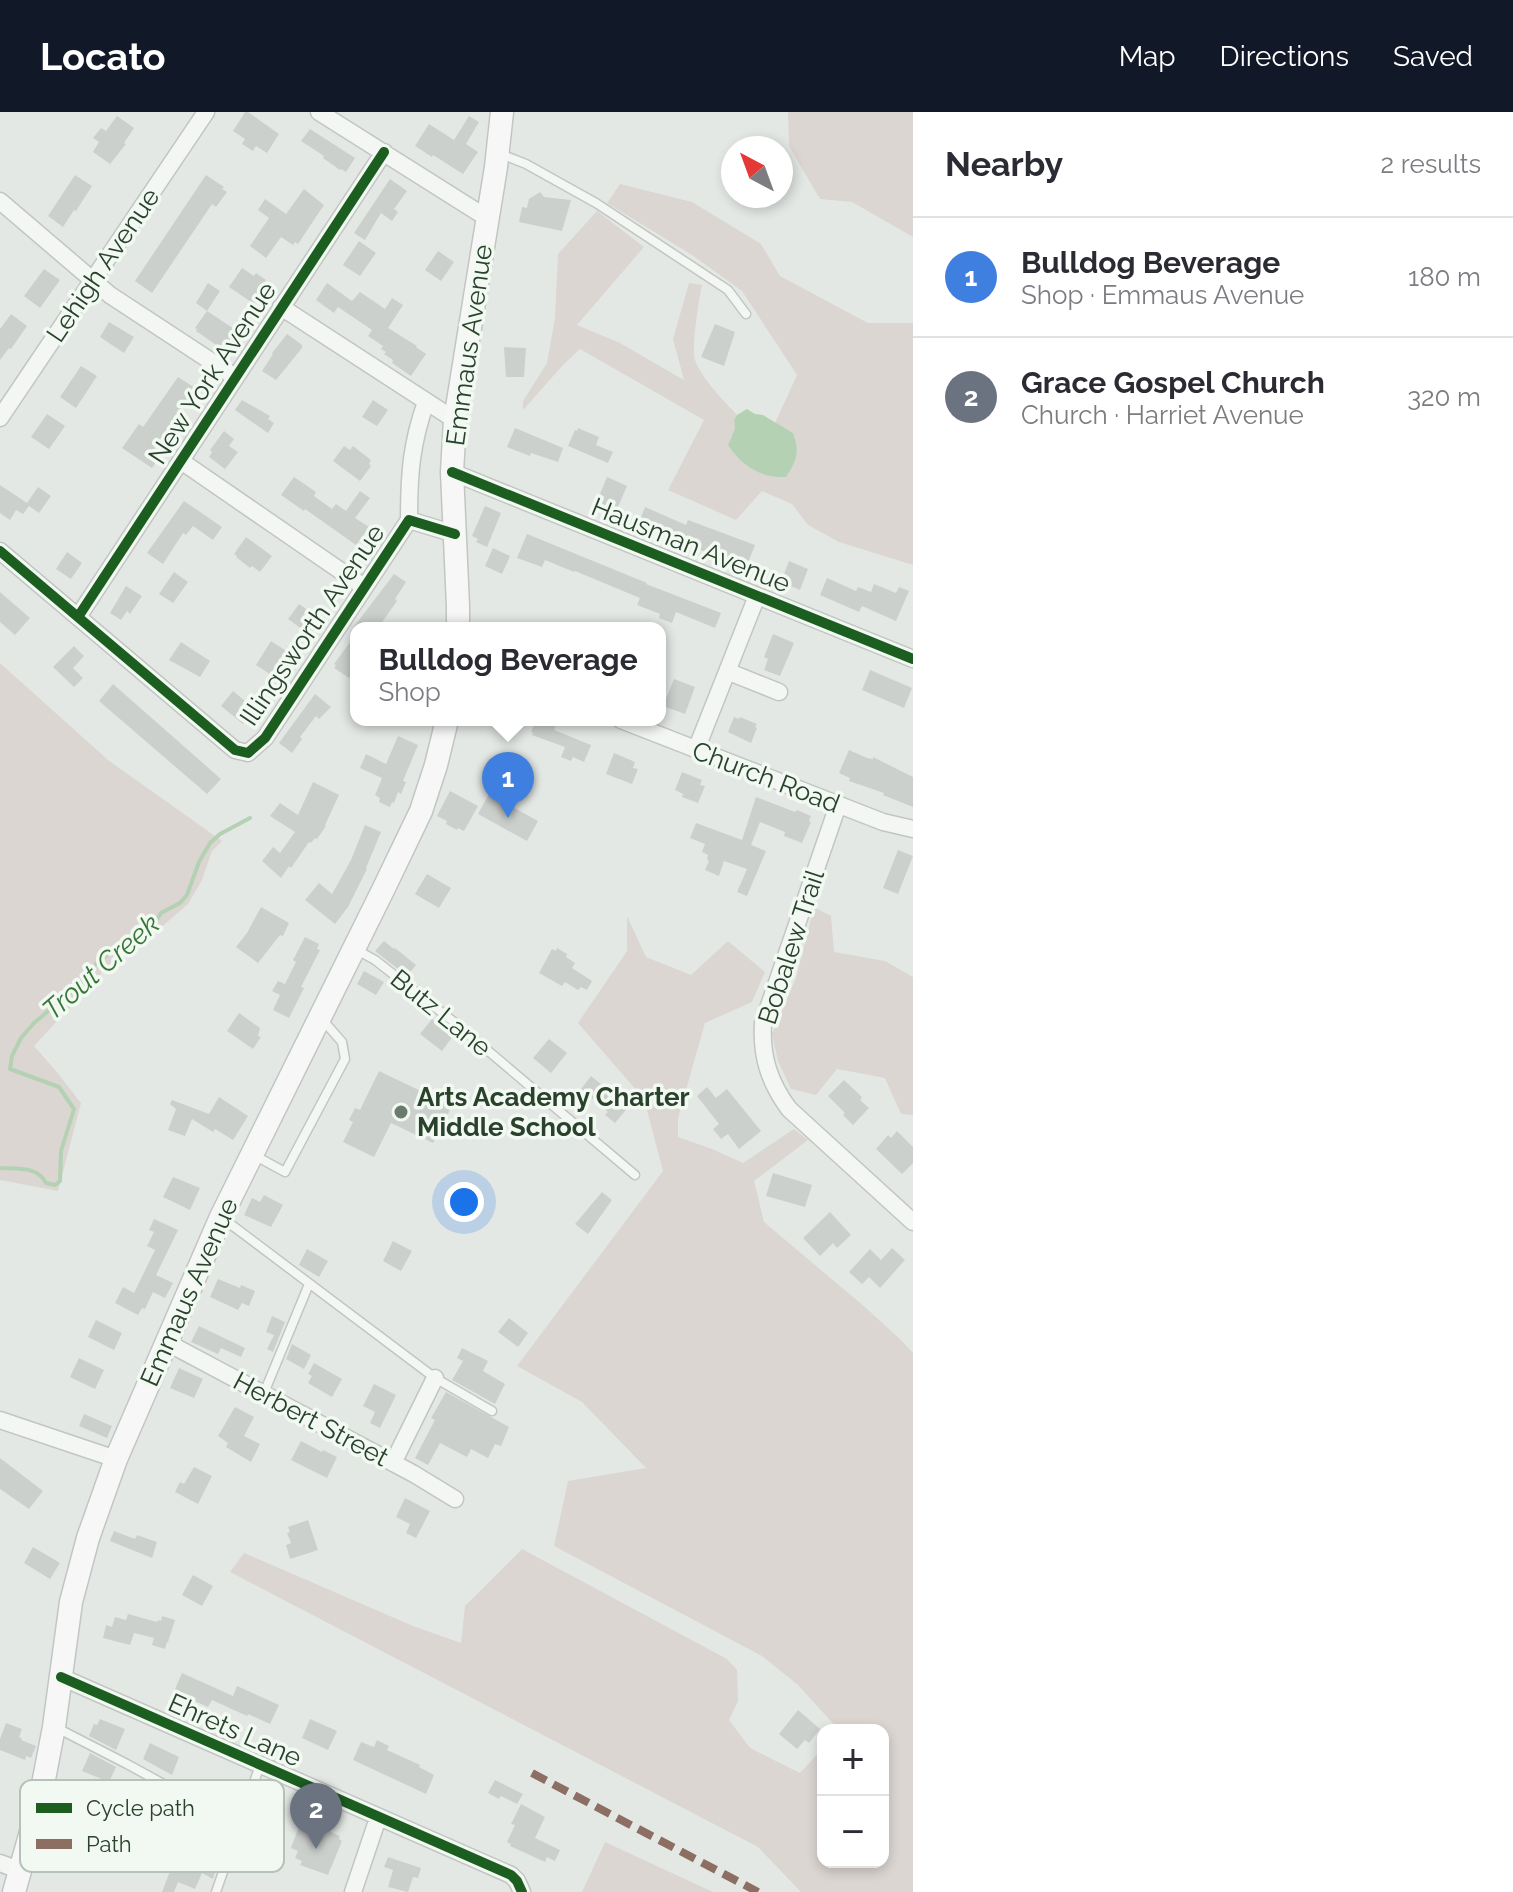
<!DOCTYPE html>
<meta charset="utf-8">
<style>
body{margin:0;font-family:Raleway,sans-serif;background:#f2f2f3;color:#2b2b33}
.controls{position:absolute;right:24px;bottom:24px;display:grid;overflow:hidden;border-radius:16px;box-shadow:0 4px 12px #0003}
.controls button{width:72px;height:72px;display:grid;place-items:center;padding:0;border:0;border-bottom:2px solid #e1e1e2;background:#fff;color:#2b2b33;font:40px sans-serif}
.compass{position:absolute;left:721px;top:24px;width:72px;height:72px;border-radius:50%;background:#fff;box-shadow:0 4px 12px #0003;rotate:319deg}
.you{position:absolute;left:464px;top:1090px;width:28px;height:28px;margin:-20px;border:6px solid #fff;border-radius:50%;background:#1a73e8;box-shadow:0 0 0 12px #1a73e833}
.badge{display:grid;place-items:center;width:52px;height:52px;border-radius:50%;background:#111827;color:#fff;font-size:26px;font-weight:700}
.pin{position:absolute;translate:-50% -66px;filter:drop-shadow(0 2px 4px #0008)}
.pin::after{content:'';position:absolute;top:42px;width:28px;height:24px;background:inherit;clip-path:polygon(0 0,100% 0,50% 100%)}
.popup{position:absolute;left:350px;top:510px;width:316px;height:104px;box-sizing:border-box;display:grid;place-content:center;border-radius:16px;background:#fff;filter:drop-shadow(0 2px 6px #0005);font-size:26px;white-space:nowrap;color:#7c7c81}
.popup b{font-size:30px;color:#2b2b33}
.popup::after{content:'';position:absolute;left:50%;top:100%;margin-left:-16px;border:16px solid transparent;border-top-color:#fff}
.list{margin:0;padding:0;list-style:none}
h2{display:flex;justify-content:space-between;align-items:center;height:104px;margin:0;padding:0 32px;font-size:34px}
h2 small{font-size:26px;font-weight:400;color:#7c7c81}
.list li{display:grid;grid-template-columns:52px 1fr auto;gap:24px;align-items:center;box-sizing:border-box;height:120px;padding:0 32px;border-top:2px solid #e1e1e2}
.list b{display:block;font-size:30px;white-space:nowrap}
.list p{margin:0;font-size:26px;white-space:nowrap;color:#7c7c81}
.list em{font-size:26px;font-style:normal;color:#7c7c81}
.map{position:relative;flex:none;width:913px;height:1780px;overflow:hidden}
header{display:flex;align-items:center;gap:48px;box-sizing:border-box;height:112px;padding:0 40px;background:#111827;color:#fff}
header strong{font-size:38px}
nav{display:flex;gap:44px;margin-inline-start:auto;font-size:28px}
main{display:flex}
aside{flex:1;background:#fff}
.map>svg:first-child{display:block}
</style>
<header>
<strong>Locato</strong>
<nav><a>Map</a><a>Directions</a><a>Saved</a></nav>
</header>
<main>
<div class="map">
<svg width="913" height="1780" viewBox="0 0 913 1780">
<rect width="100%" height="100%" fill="#e4e8e4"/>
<path fill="#dbd6d2" d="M788,0H913V125L852,90L820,87L789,34Z
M620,72L692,90L761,132L780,164L868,211H913V453L839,430L808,413L792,392L762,379L736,408L668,378L704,308L580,237L564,252L523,298V289L547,251L555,206L558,142L597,99L644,135L577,213L620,231L684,268L673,227L689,171L702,173C699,187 691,237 695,248C702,267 723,288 737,303L734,308L735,316L730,327L793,321L775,311L797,263L742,179L692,143L607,91Z
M0,551L108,648L222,729L212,739L202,768L188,792L158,818L112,850L34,934L56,959L81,991L58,1079L0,1068Z
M814,795L831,804L834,840L885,849L913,865V1003L901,1002L885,966L837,957L816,983L791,977L778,949L772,922L796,866Z
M627,804L646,845L691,863L728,829L765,860L752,890L705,911L678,1006V1025L712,1037L743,1051L794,1017L808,1028L754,1069L764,1110L866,1196L901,1228L913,1241V1780H801L758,1735L230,1460L244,1441L413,1514L461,1531L465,1494L522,1437L727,1547L737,1558L738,1589L729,1608L750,1636L800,1661L823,1636V1750H883V1618H839L798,1573L762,1544L554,1434L568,1369L646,1356L582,1290L517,1254L663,1059L644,987L578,911L627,839Z
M605,1730L713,1780H582Z"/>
<path fill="#b4d2b3" d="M747,297L755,302L763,303L793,321C800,340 797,348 786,365C760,366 742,354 728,333L735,316L734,308L737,303Z"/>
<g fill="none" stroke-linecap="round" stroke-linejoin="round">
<path stroke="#b4d2b3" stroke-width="4" d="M0,1056C17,1057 37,1054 46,1071L55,1073L60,1069L61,1039L74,997L59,975L10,957L12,944L21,926L34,911L78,874L96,852L116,835L135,829L155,810L161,801L180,791L187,783L199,750L210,731L220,722L250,706"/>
</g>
<path fill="#ccd0cc" d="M245,0H248L279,22L267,41L256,34L253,39L242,32L245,27L233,19Z
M117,4L134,16L124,31L126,32L110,52L93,40L99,30L93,26L101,16L106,19Z
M469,4L479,10L466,32L478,40L463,62L433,43L432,45L415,34L429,12L454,28Z
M310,17L355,46L346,60L341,57L340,58L323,46L324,44L301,29Z
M75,63L92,74L76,99L74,98L63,115L48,104Z
M206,63L224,75L222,77L227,80L216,95L212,92L152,181L135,169Z
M390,67L407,79L394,97L398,100L392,109L381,101L365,128L354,121Z
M304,77L324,93L298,132L295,130L293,133L281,125L266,146L250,134L269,106L258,98L265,87L286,102Z
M540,80L544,85L571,88L562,119L519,110L522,95L527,96L529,87Z
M359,129L376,141L360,164L343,153Z
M438,139L454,150L441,169L425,158Z
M242,156L254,164L256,161L266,168L263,172L266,174L254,192L229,175Z
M44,157L60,168L40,196L24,184Z
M208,171L220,179L207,199L242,222L228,241L196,219L197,217L195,216L207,199L196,191Z
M327,171L352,189L360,180L385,197L392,186L403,193L388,216L417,234L416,235L426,242L411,264L392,251L393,248L384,242L386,240L381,237L383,234L368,224L372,218L338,195L334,201L316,188Z
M11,202L27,214L11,237L9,236L0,248V217Z
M109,210L134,225L124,241L100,225Z
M715,212L735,220L724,254L701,245Z
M287,222L302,233V236L276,268L262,259L273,242L272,241Z
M504,235L526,236L524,265H506Z
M81,254L97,264L76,296L60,285Z
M178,265L195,276L154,336L162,341L152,356L122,336L139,312L143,315Z
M242,288L270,304L268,307L274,311L268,321L235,298Z
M373,288L388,298L377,314L362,305Z
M47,302L65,314L49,337L31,325Z
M515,316L563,336L558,350L531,341L530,344L507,335Z
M578,316L599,325L596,333L613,340L608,351L568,334L575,318L577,319Z
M224,319L234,327L229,334L238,340L225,357L209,345L212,340L210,338Z
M344,334L350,338L353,334L371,348L369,352L371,354L360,369L333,349Z
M294,365L316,380L314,384L332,397L336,392L346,399L360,379L370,386L355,406L369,415L356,433L315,404L305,397L304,399L281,383Z
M607,365L627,374L615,402L595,394Z
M0,373L27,391L38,375L51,384L39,401L29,394L23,402L16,398L10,408L0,401Z
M184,389L222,415L213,428L193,414L186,423L183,421L163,452L147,441Z
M485,394L501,401L487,435L476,430L478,427L472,424Z
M645,395L686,413L688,408L755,433L746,456L688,433L689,429L663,418L662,423L638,413Z
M527,422L647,471L646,472L721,501L715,516L676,500L672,511L659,506L660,502L637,493L640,486L575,459L574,460L545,448L542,455L517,446Z
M246,425L272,444L260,460L252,454L250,456L236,445L237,444L234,442Z
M493,436L510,444L502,462L485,454Z
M67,440L82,451L71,467L56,457Z
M789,449L808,457L800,478L781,470Z
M174,460L188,470L173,491L159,482Z
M394,462L406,470L395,487L397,489L378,516H353Z
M827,466L856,479L858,475L871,480L874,472L896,481L899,475L909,479L896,509L862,494L859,500L820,483Z
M126,474L142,484L130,502L127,499L121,508L110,501Z
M0,480L30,506L15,523L0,510Z
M299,492L321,507L310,523L288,507Z
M356,522V557L349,566L334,556L336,553L334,552Z
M773,522L794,531L780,564L764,558L768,547L764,545Z
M271,529L288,540L273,564L256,553Z
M181,530L210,549L200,565L169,548Z
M74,534L84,544L73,556L83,566L74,575L53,555Z
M870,558L912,576L904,596L862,578Z
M674,567L695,575L685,602L663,594Z
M113,572L221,667L207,682L99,589Z
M233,579L251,594L248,597L253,601L243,612L221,594Z
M315,582L331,595L319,607L316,604L300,625L302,627L292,641L279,631Z
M734,605L739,607L740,605L757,612L755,615L757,616L751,631L728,620Z
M536,608H544L556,613L554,618L591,633L584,650L573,645L571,649L561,645L565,635L532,623L533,621L531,620Z
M398,624L418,633L403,669L406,670L401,682L398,680L394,691L392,690L390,695L379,690L380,686L375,683L382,666L360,656L366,642L386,652Z
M849,638L867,646L873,647V645L913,665V695L883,683L884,681L849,669L850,666L839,661Z
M614,641L635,650L633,656L638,657L632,672L606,662Z
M682,660L702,668L700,673L705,674L698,691L682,685L683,682L675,678Z
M313,670L339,683L325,713L326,714L317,727L315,726L311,731L309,730L291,756L289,754L281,766L262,749L273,735L280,741L295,720L270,704L280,691L298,703Z
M450,679L478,694L464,719L458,716L457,718L446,712L447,709L437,704Z
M489,682L538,709L527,729L478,702Z
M756,685L795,700L797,698L811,704L809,709L811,710L802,731L784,724L785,720L760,710L751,733L766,739L747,784L737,780L747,757L724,749L719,764L705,758L709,749L707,748L708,743L702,740L705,732L690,726L696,711L742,728Z
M365,713L381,720L366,756L367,757L348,795L335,812L305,788L319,771L332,782L351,748Z
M898,738L913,744L898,782L883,776Z
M427,762L451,776L439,796L415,782Z
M261,795L289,811L283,824L280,823L258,851L236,835L247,821Z
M305,825L319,832L317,837L320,838L301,875L304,876L289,906L273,898L280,883L272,879L278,869L285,872L296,850L293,848Z
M384,829L394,837L395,836L416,853L407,864L375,839Z
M557,836L567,842L566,845L575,851L572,856L592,869L587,878L581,875L578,878L565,870L562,874L539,861L552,837L556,839Z
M364,859L384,870L376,883L357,872Z
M239,901L260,916L258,924L261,925L253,937L227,919Z
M432,907L453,924L442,939L420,922Z
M549,927L567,941L551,961L533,946Z
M379,959L452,994L433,1031L391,1011L374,1045L343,1030L353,1010L349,1008L355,996L360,998Z
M591,964L610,979L614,975L622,981L619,985L630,993L615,1011L605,1003L608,1000L581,977Z
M844,968L862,985L860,988L869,996L853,1013L843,1003L845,1001L828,984Z
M707,975L716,986L727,977L761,1019L739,1037L728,1022L721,1027L713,1017L719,1012L697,984Z
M219,985L248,1004L233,1028L215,1017L213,1020L192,1007L185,1024L168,1018L176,997L170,992L172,988L209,1002Z
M897,1019L913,1035V1051L902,1062L876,1037L888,1023L891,1026Z
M773,1061L812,1073L805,1095L766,1084Z
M173,1065L200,1076L190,1098L163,1085Z
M602,1080L612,1088L588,1122L575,1112Z
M264,1083L283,1093L271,1115L244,1103L252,1086L260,1090Z
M830,1100L851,1123L837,1136L833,1131L820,1144L803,1126Z
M154,1107L178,1118L156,1163L173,1171L165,1186L153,1180L145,1197L142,1196L138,1203L115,1191L123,1175L134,1181L155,1138L147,1134L154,1120L149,1118Z
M393,1129L412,1139L401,1159L383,1149Z
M892,1136L905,1148L880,1176L869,1165L862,1172L849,1160L870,1137L881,1148Z
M307,1137L328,1149L319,1165L299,1153Z
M218,1167L240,1176L241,1173L255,1179L249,1194L242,1191L238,1198L210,1185Z
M272,1204L285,1210L273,1240L267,1237L274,1223L266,1220Z
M509,1206L528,1221L518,1235L498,1220Z
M96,1208L122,1221L114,1238L88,1225Z
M199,1214L245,1236L241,1245L221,1236L218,1242L191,1230Z
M292,1232L311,1243L304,1257L286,1247Z
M462,1236L488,1249L483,1259L505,1272L495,1292L452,1268L463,1249L457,1246Z
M79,1246L104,1258L95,1277L70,1265Z
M314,1251L342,1267L332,1285L308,1271L312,1264L308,1262Z
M179,1256L203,1267L194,1286L170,1276Z
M374,1272L396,1283L380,1316L370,1311L375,1300L363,1294Z
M446,1280L509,1315L501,1334L495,1332L488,1346L471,1337L467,1345L440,1331L428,1353L415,1346L435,1308L431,1306Z
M235,1295L254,1305L244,1324L260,1332L251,1350L226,1335L228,1331L218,1324Z
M84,1302L112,1314L107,1326L79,1314Z
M301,1329L322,1340L323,1338L337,1345L327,1366L291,1348Z
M0,1346L43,1379L29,1397L0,1377Z
M194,1355L212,1364L198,1392L175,1380L180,1370L184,1372Z
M405,1386L430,1399L416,1426L406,1421L410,1412L396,1405Z
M308,1408L318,1438L290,1447L286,1433L291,1431L287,1421L290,1420L288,1415Z
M114,1419L135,1427L137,1423L157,1430L152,1446L110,1429Z
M33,1435L60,1451L50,1467L24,1451Z
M193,1463L213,1474L202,1494L182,1483Z
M128,1502L157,1510L158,1508L161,1509L162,1504L175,1508L168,1530H167L165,1537L152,1533L154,1526L134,1521L130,1533L103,1526L106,1513L112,1515L115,1505L126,1508Z
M182,1561L233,1584L237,1574L279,1593L270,1612L248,1602L247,1604L212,1588L208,1595L179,1582L180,1579L175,1577Z
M798,1598L820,1617L809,1631L805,1628L797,1637L779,1622Z
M100,1607L125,1617L116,1638L89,1624L94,1612L97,1613Z
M310,1607L337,1619L328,1638L302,1626Z
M6,1611L22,1617L19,1625L22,1626L21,1628L36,1634L31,1646L26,1644L25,1648L0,1638V1627Z
M377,1628L389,1634L387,1638L420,1653L419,1655L434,1663L426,1682L353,1648L361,1630L374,1635Z
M150,1631L179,1645L172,1663L143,1647Z
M90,1641L116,1655L109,1670L82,1659Z
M495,1668L523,1682L517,1692L501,1684L499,1687L488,1681Z
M148,1672L161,1679L172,1689L163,1703L138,1687Z
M521,1692L545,1705L535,1726L560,1738L555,1749L547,1745L545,1750L510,1734L511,1732L507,1730L515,1713L511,1712Z
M300,1712L322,1721L324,1717L340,1724L339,1727L342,1729L328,1763L300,1753L302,1749L295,1746L298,1739L291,1736Z
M191,1720L224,1737L214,1763L213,1767L202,1761L195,1777L178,1770L174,1780H162L172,1754L181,1756L191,1736L185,1732Z
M388,1745L421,1756L418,1766L413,1765L408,1780L388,1775L393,1758L384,1755Z"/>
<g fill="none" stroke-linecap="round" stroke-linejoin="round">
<g stroke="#c2c6c2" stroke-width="11">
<path id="service" d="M498,41L526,52L596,91L728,178L746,202
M355,837L375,848L454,910L635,1063
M252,1042L285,1060L345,947L342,930L321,906
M221,1105L435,1266L492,1299
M264,1281L309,1172
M55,1615L127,1652L189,1686
M216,1780L260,1653"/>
</g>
<g stroke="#c2c6c2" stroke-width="19">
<path id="minor" d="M319,0L487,106
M0,89L110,183L235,265
M281,195L455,308
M0,306L206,0
M181,349L364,475
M452,360L913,547
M409,408C409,363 411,332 426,290
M0,439L235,638L248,641L265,626L409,408L455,422
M78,505L384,40
M728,557L734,562L779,580
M621,608L883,710L913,717
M696,638L757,484
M838,693L763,911C761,944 769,970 789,997L913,1110
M166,1230L414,1362L455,1387
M0,1308L116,1347
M393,1351L435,1266
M61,1565L511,1763L517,1769L522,1780
M0,1751L21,1759
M353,1780L378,1706"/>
</g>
<g stroke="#c2c6c2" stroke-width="25">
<path id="secondary" d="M458,516V494L452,360L455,308L496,55L502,0
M14,1780L40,1688L54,1615L71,1490L88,1426L116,1347L221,1105L384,776L421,699L436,653L447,608"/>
</g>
<use href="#service" stroke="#f3f6f3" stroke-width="8"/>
<use href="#minor" stroke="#f3f6f3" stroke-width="16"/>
<use href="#secondary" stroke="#f7f7f7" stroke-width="22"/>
<path stroke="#8d6e63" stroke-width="8" stroke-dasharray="16 8" stroke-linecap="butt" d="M532,1661L758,1780"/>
<g stroke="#f2f8f2" stroke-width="15">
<path id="cycleway" d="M452,360L913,547
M0,439L235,638L248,641L265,626L409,408L455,422
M78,505L384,40
M61,1565L511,1763L517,1769L522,1780"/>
</g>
<use href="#cycleway" stroke="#1b5e20" stroke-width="10"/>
</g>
<circle fill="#6b7c6c" stroke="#f2f8f2" stroke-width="3" cx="401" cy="1000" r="8"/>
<g text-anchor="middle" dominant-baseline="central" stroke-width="7" stroke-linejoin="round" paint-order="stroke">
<g font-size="26" fill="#2a422c" stroke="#f2f8f2">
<text transform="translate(103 153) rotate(-56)">Lehigh Avenue</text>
<text transform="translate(469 233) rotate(-82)">Emmaus Avenue</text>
<text transform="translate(212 261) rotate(-57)">New York Avenue</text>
<text transform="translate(691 433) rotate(22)">Hausman Avenue</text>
<text transform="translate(312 513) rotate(-56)">Illingsworth Avenue</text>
<text transform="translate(766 665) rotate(21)">Church Road</text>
<text transform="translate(791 835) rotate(-72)">Bobalew Trail</text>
<text transform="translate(441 901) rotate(39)">Butz Lane</text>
<text transform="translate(189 1180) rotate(-66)">Emmaus Avenue</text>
<text transform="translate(311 1307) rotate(28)">Herbert Street</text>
<text transform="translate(235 1618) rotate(24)">Ehrets Lane</text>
</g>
<g font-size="26" font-weight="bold" fill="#2a422c" stroke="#f2f8f2" text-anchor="start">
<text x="417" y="985">Arts Academy Charter<tspan x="417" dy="30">Middle School</tspan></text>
</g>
<g font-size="28" font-style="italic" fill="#357635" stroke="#f2f8f2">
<text transform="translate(101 855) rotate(-41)">Trout Creek</text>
</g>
</g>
<rect x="20" y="1668" width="264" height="92" rx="12" fill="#f2f8f2" stroke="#b6c1b7" stroke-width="2"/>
<rect x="36" y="1691" width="36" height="10" fill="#1b5e20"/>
<rect x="36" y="1727" width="36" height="10" fill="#8d6e63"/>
<g font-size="22" fill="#2a422c">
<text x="86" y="1704">Cycle path</text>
<text x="86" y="1740">Path</text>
</g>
</svg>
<div class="controls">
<button>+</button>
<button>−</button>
</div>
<svg class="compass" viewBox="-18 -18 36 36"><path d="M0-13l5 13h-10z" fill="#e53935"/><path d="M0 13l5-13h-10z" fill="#7c7c81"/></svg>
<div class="you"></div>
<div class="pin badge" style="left:508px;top:706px;background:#3f7fe0">1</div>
<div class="popup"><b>Bulldog Beverage</b>Shop</div>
<div class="pin badge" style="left:316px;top:1737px;background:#6b7280">2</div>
</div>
<aside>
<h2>Nearby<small>2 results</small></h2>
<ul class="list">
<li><span class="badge" style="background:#3f7fe0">1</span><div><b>Bulldog Beverage</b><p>Shop · Emmaus Avenue</p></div><em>180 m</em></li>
<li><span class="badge" style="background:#6b7280">2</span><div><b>Grace Gospel Church</b><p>Church · Harriet Avenue</p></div><em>320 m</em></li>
</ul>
</aside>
</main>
